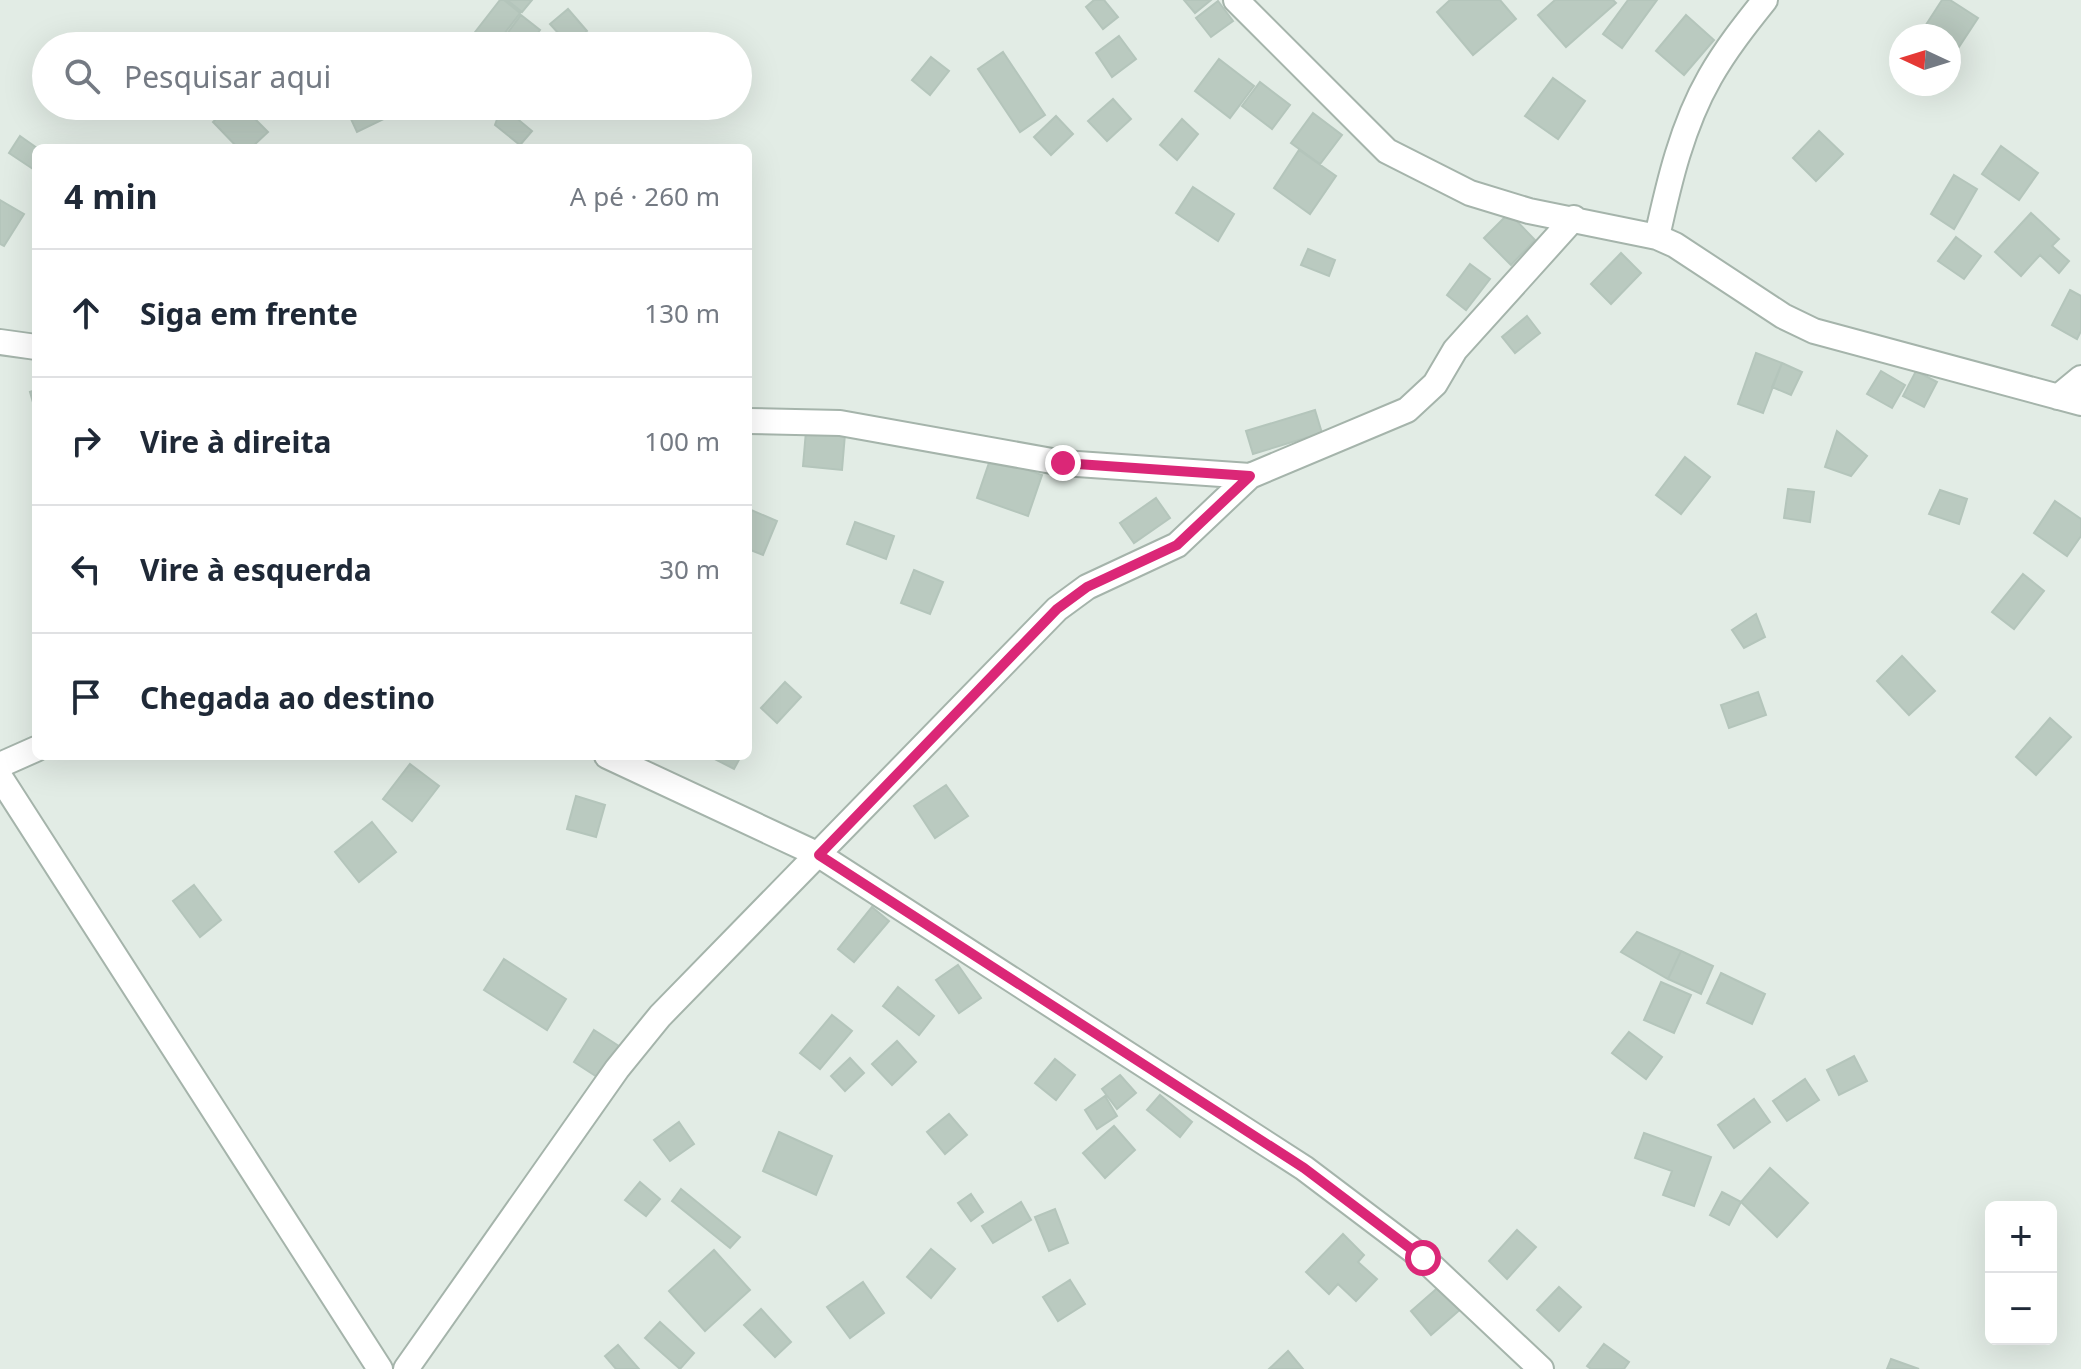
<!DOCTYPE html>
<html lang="pt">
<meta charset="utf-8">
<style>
body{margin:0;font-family:"Noto Sans",sans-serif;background:#f2f2f3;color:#1f2937}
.controls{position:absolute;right:24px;bottom:24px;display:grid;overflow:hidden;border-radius:12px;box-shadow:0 8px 32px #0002}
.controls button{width:72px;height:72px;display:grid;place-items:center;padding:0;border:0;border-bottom:2px solid #e0e1e3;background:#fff;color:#1f2937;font:40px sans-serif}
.compass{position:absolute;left:1889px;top:24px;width:72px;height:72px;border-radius:50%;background:#fff;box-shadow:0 8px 32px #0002;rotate:274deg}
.stop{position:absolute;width:24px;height:24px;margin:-18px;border:6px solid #db2777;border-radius:50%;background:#fff}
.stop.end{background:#db2777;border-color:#fff;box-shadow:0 2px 8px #0008}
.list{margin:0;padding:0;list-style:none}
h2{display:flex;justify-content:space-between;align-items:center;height:104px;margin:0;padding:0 32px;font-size:34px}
h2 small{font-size:26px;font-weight:400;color:#747a83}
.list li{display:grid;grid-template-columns:52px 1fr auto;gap:24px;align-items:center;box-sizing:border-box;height:128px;padding:0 32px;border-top:2px solid #e0e1e3}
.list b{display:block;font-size:30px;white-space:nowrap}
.list em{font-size:26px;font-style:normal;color:#747a83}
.icon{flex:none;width:44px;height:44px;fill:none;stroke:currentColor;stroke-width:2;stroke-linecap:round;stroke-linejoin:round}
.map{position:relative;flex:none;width:2081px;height:1369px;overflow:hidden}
.search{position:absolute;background:#fff;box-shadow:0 8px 32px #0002;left:32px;top:32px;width:720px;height:88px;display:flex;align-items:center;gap:20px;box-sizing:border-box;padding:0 28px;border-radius:44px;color:#747a83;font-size:30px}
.panel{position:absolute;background:#fff;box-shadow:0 8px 32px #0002;left:32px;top:144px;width:720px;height:616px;border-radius:12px}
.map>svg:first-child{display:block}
</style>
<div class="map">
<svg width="2081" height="1369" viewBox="0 0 2081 1369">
<rect width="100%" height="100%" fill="#e2ece5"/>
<path fill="#bacac0" stroke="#b4c5bb" stroke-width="2" d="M500,0H504L520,13L495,46H485L472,36Z
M507,0H532L522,12Z
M1094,0H1104L1118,17L1103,29L1086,7Z
M1184,0H1211L1195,13Z
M1450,0H1500L1516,19L1473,55L1437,12Z
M1555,0H1613L1616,3L1566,47L1538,15Z
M1628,0H1657L1622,48L1603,34Z
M1942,0H1950L1978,18L1953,56L1949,53V36L1920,34Z
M1218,1L1233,21L1211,37L1196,18Z
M568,9L587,31L570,46L550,24Z
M521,15L540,30L528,46H512L503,39Z
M1686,15L1714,40L1684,75L1656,51Z
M1119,36L1136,59L1112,77L1096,53Z
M1003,52L1045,115L1020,132L978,69Z
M931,57L949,71L930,95L912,80Z
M1219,59L1254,86L1230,118L1195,91Z
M1553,78L1585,101L1558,139L1525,116Z
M1260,82L1290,105L1272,129L1242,106Z
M1113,99L1131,119L1107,141L1088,121Z
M229,106H242L268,132L251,148H238L213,122Z
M345,106H390L394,114L357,132Z
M502,106L532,131L520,145L495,125Z
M581,106H599L590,118Z
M1313,113L1342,135L1320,164L1291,143Z
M1056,116L1073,134L1051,155L1034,137Z
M1182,119L1198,134L1177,160L1160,145Z
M1819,131L1843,154L1816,181L1793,158Z
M20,136L37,148L36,171L9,153Z
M2001,146L2038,173L2019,200L1982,174Z
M1299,150L1336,176L1310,214L1274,188Z
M1954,175L1977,189L1954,229L1931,214Z
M1193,187L1234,214L1218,241L1176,213Z
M0,200L24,214L4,246L0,244Z
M1509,213L1535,240L1511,265L1484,238Z
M2031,213L2059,239L2052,246L2069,261L2059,273L2040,255L2021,276L1995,252Z
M1956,237L1981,256L1964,279L1938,261Z
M1308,249L1335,260L1329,276L1301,265Z
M1621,253L1641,273L1611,304L1591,284Z
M1470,264L1490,279L1466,310L1447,295Z
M2070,290L2081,296V331L2077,339L2052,325Z
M1527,316L1540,333L1515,353L1502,337Z
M1756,353L1782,363L1763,413L1738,404Z
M1782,363L1802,372L1791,395L1772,387Z
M1881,371L1905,385L1892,408L1867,394Z
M1916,371L1937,382L1924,407L1903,396Z
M36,390V413L30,392Z
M1315,410L1322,433L1253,454L1246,431Z
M806,431L845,434L842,470L803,466Z
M1837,431L1867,456L1851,476L1825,467Z
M991,457L1042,475L1028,516L977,498Z
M1685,457L1710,477L1681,514L1656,495Z
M1788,489L1814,492L1810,522L1784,518Z
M1940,490L1967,499L1959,524L1929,514Z
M1156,498L1170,518L1134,543L1120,523Z
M2055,501L2081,519V536L2067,556L2034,533Z
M751,510L777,521L763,555L748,549V517Z
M855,522L894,536L886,559L847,544Z
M914,570L943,582L930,614L901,603Z
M2023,574L2044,591L2014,629L1992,612Z
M1756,614L1765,637L1744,648L1732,630Z
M1902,656L1935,691L1909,715L1877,681Z
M785,682L801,697L777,723L761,708Z
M1758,692L1766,715L1729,728L1721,705Z
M2050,718L2071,737L2036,775L2016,757Z
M709,756H741L734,769Z
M410,764L439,786L412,821L383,799Z
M946,785L968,816L935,838L914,806Z
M576,796L605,805L596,837L567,829Z
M372,822L396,852L359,882L335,852Z
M194,885L221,920L200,937L173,901Z
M872,907L889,921L854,962L838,949Z
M1637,932L1681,951L1668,979L1621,952Z
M1681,951L1713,966L1701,994L1668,979Z
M504,959L566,999L547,1030L484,990Z
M958,965L981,998L959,1013L936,980Z
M1721,973L1765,994L1752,1024L1707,1003Z
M1661,982L1691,995L1674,1033L1644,1020Z
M898,987L934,1016L919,1035L883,1006Z
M832,1015L852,1031L820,1069L800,1053Z
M594,1030L622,1048L602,1080L574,1062Z
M1629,1032L1662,1057L1646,1079L1612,1053Z
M897,1041L916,1062L892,1085L872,1064Z
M1854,1056L1867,1081L1839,1095L1827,1070Z
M850,1058L864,1073L845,1091L831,1076Z
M1055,1059L1075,1075L1056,1100L1035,1083Z
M1120,1075L1136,1093L1117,1109L1102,1089Z
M1805,1079L1819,1100L1787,1121L1773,1101Z
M1160,1095L1192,1122L1180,1137L1147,1110Z
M1105,1096L1117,1116L1097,1129L1085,1110Z
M1754,1099L1770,1122L1734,1148L1718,1125Z
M949,1114L967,1135L945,1154L927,1132Z
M679,1122L694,1144L670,1161L654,1140Z
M1114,1126L1135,1150L1105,1178L1083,1153Z
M779,1132L832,1156L816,1195L763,1171Z
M1644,1133L1711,1157L1694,1206L1663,1195L1672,1171L1635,1158Z
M1770,1168L1808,1203L1777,1237L1741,1202Z
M640,1182L660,1199L646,1216L625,1200Z
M681,1189L740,1237L730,1248L672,1201Z
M1722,1192L1741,1202L1729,1225L1710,1215Z
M971,1194L983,1212L971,1221L958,1203Z
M1021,1202L1031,1220L993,1243L982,1226Z
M1055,1209L1068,1243L1049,1251L1035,1217Z
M1517,1230L1536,1247L1507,1279L1489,1261Z
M1343,1234L1364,1255L1358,1262L1377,1279L1356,1301L1338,1284L1329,1294L1306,1272Z
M931,1249L955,1269L931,1298L907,1277Z
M714,1250L750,1290L705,1331L669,1291Z
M1070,1280L1085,1304L1058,1321L1043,1297Z
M863,1282L884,1313L850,1338L827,1307Z
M1441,1285L1462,1308L1431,1335L1411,1311Z
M1559,1287L1581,1307L1559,1331L1537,1310Z
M761,1309L791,1342L775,1357L744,1325Z
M660,1322L694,1353L680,1369L645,1338Z
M1604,1344L1629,1362L1624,1369H1591L1587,1366Z
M618,1345L639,1369H616L605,1356Z
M1288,1351L1303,1369H1269Z
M1891,1359L1919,1369H1887Z"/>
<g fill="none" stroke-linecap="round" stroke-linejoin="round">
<g stroke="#a5b4ab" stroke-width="28">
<path id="street" d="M1236,0L1387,151L1470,193L1529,211L1657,237L1675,245L1783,316L1814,331L2081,403
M1657,237C1669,182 1682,126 1710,77C1726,49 1745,25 1765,0
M0,342L36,347
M2058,397L2081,378
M748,421L840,423L1063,463L1250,476
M607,756L819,855L1304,1168L1423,1258L1541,1369
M0,765L36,749
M0,777L380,1369
M406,1369L617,1069L660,1016L1057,609L1087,587L1177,545L1250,476L1407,410L1435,384L1455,350L1574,218"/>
</g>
<use href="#street" stroke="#fff" stroke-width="24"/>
</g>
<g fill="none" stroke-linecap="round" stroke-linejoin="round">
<path stroke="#db2777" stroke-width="10" d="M1063,463L1250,476L1177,545L1087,587L1057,609L819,855L1304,1168L1423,1258"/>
</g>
</svg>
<div class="controls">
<button>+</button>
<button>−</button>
</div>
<svg class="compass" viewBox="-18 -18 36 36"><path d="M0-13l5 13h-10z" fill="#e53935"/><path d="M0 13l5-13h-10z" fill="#747a83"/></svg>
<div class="stop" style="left:1423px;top:1258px"></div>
<div class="stop end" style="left:1063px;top:463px"></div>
<div class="search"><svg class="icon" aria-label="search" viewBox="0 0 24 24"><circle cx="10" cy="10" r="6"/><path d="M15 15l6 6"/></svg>Pesquisar aqui</div>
<section class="panel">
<h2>4 min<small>A pé · 260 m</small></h2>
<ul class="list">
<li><svg class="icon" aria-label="ahead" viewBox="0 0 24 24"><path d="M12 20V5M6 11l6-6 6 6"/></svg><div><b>Siga em frente</b></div><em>130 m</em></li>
<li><svg class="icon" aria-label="right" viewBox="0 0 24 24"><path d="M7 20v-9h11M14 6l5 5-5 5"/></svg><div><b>Vire à direita</b></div><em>100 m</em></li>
<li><svg class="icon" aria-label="left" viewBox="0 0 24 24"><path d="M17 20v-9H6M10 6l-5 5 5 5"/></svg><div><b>Vire à esquerda</b></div><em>30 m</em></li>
<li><svg class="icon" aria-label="arrive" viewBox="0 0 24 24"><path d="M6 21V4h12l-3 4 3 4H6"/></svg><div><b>Chegada ao destino</b></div></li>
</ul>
</section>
</div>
